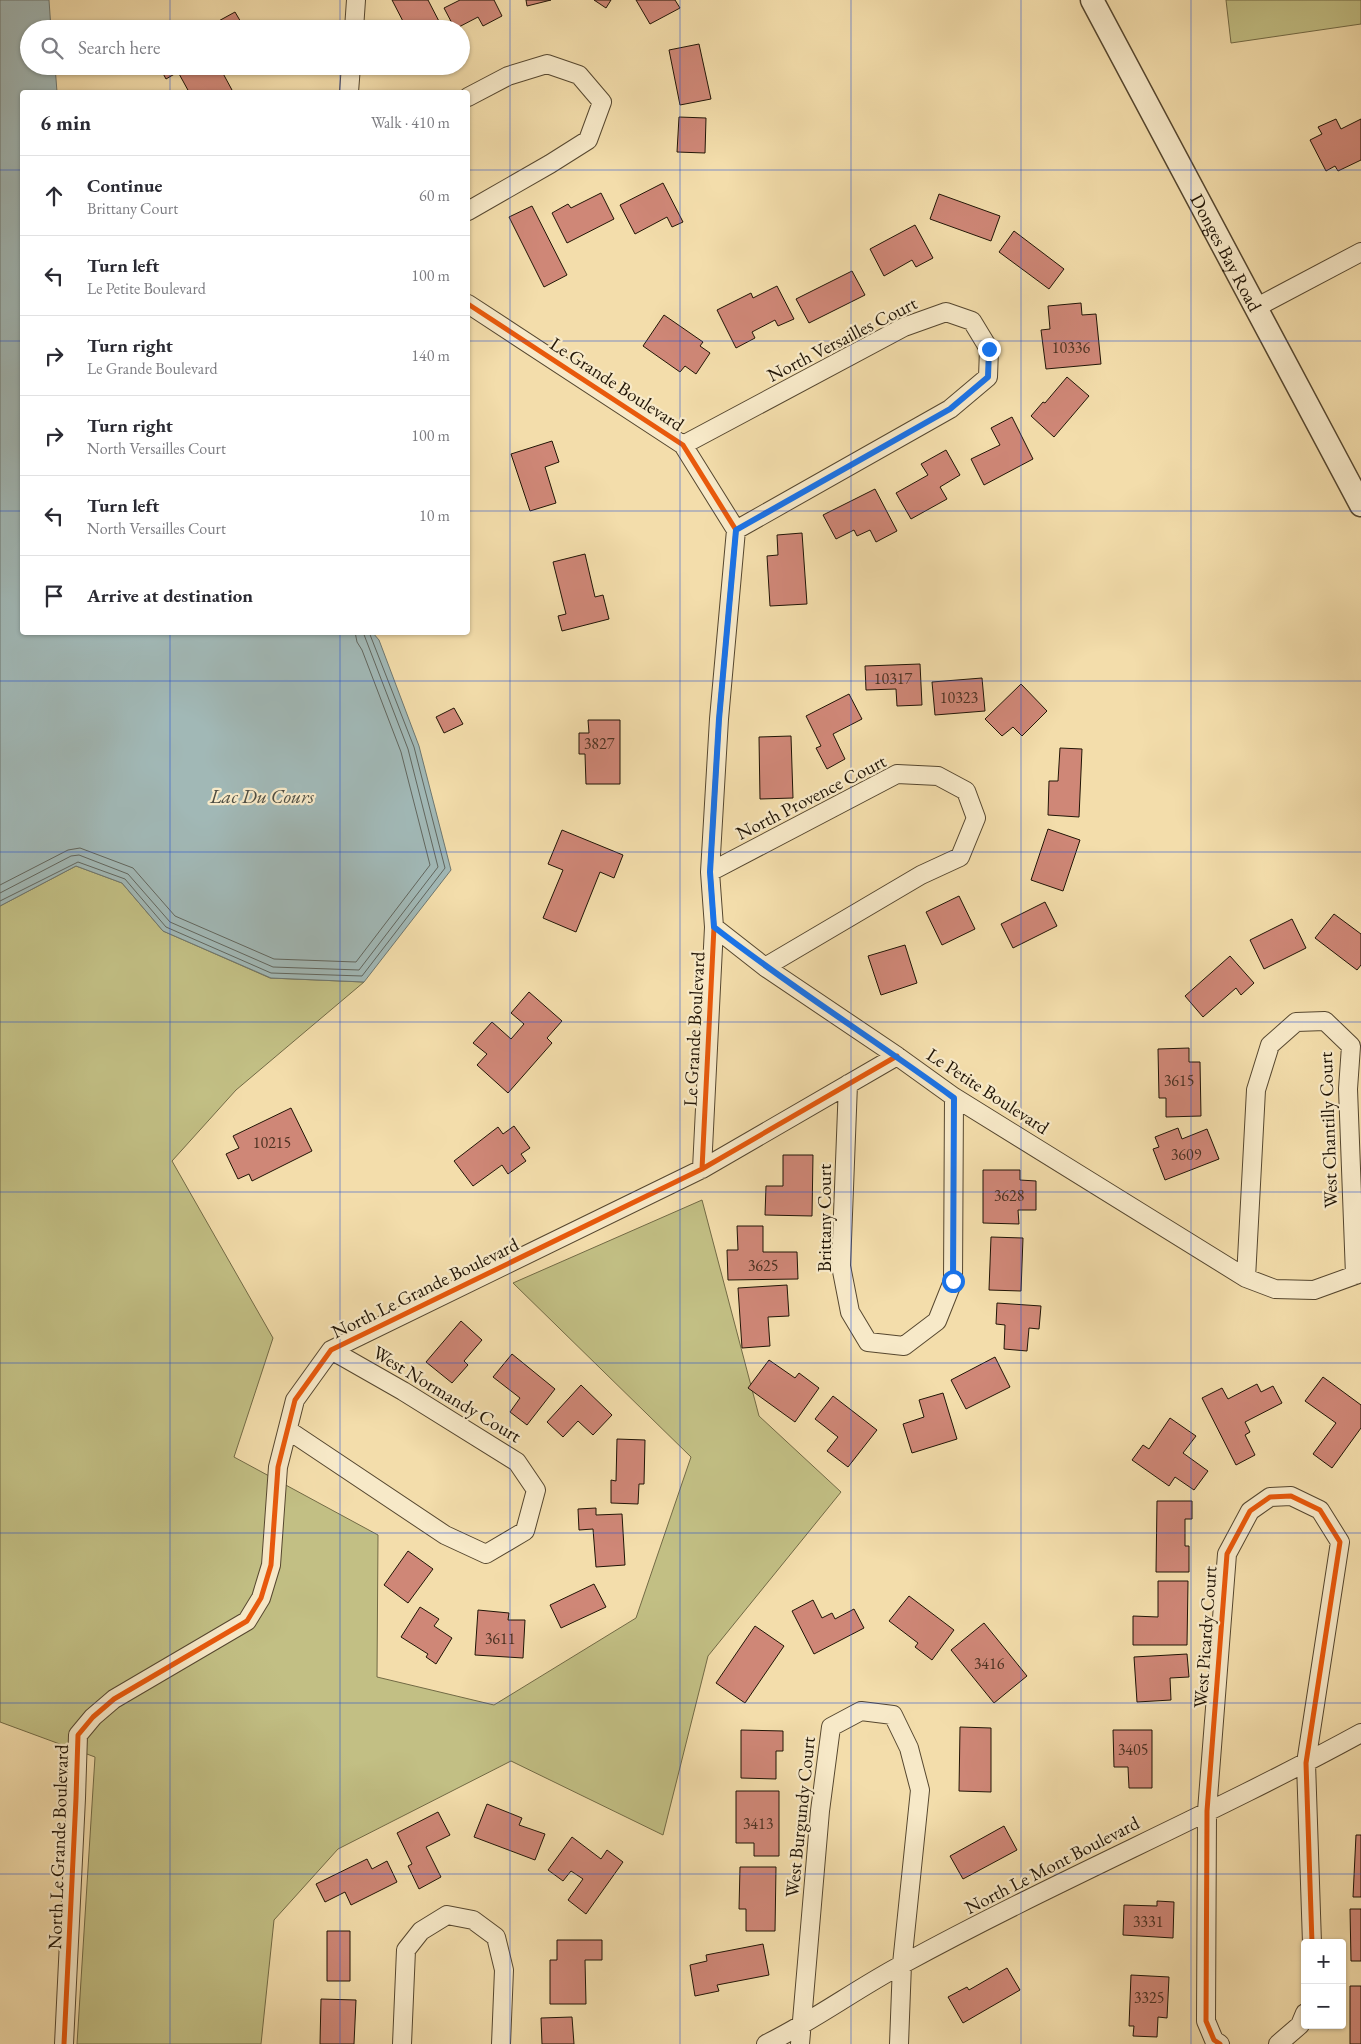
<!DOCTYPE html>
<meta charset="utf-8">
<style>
body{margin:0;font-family:"EB Garamond",serif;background:#f2f2f3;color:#2b2b33}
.controls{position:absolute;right:15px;bottom:15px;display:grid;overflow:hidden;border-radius:5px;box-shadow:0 1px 4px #0004}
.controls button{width:45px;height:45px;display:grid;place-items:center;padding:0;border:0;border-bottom:1px solid #e1e1e2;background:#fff;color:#2b2b33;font:25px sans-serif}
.stop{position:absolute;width:15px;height:15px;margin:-11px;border:4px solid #1a73e8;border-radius:50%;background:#fff}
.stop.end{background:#1a73e8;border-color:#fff;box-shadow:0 1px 5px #0008}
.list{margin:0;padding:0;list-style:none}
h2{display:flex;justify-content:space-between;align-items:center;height:65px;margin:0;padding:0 20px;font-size:21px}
h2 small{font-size:16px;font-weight:400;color:#7c7c81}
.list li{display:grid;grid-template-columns:32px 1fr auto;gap:15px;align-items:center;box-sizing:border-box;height:80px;padding:0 20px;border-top:1px solid #e1e1e2}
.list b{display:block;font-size:19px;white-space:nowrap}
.list p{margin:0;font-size:16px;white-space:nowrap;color:#7c7c81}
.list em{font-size:16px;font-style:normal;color:#7c7c81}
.icon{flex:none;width:28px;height:28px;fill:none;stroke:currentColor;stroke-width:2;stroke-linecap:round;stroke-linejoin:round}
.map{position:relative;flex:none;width:1361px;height:2044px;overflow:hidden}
.search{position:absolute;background:#fff;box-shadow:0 1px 4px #0004;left:20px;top:20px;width:450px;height:55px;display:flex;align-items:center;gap:12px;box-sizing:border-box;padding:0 18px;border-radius:28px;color:#7c7c81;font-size:19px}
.panel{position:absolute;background:#fff;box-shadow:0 1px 4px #0004;left:20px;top:90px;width:450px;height:545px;border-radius:5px}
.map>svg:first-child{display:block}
</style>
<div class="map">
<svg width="1361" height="2044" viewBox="0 0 1361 2044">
<rect width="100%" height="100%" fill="#f3ddab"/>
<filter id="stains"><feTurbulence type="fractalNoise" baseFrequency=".004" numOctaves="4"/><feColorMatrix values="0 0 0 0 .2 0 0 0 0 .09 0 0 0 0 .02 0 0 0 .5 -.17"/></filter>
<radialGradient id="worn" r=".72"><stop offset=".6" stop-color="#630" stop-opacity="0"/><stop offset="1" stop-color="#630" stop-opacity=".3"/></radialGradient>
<path fill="#c2bf84" stroke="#726a45" d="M1226,0H1361V24L1231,43Z
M76,866L122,883L163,931L270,978L364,982L236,1090L172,1161L273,1338L234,1457L378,1535L377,1677L494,1705L636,1618L691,1457L513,1283L702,1200L759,1416L841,1492L708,1656L663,1835L511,1761L338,1849L274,1920L261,2044H77L95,1757L0,1722V906Z"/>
<path fill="#a1b8b6" stroke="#6e7770" d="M0,0H49L51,29H29V66H55L57,92H22V632L373,633L379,640L419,746L451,870L364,982L271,978L163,931L122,883L76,866L0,906Z"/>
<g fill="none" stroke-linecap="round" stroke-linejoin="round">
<path stroke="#61665e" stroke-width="1" d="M0,885L68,850L80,848L133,868L175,916L274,959L356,962L430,865L401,752L362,650L357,642L355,632
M0,893L71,856L79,855L128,874L170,922L273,967L359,970L438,867L408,749L363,632
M0,901L78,862L125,879L166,927L271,973L362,976L445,868L414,747L369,632"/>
</g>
<path fill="#cf8777" stroke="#211506" d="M392,0H428L443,29H407Z
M460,0H494L502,16L483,26L478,17L455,29L444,8Z
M526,0H551L527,6Z
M594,0H611L606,8Z
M636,0H675L680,8L650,24Z
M235,12L245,29H204Z
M699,44L711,99L680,105L669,50Z
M159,66H219L232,90L228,92H189L178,72L166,79Z
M426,66H442L429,73Z
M679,117L706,118L705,153L677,152Z
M1336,119L1341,129L1361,119V160L1338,171L1335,166L1326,171L1310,140L1322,134L1318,127Z
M663,183L683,222L672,227L667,217L635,234L620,205Z
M601,193L614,219L567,243L552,213L568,204L571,208Z
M939,194L1000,216L991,241L930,219Z
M532,206L567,275L544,287L509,217Z
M915,225L933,258L916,267L912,260L884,276L870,249Z
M1014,231L1064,269L1049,289L999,252Z
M852,271L865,295L809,323L796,299Z
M777,286L794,319L778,326L775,320L752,332L755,338L736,348L717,310L751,293L753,298Z
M1081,303L1082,315L1096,314L1101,364L1046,369L1041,330L1050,329L1048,306Z
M664,315L703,342L700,346L710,353L696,374L685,366L680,372L643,346Z
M1067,377L1089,396L1054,437L1031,416L1043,402L1045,403Z
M1012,417L1033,459L984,485L971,459L1000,445L991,428Z
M552,441L559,462L545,467L556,503L530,511L511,454Z
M946,450L960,475L940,487L947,499L911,519L896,493L928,475L921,464Z
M875,489L897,531L876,542L870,530L857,536L854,530L836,539L823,515Z
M802,533L807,604L770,606L767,556L778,555L777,535Z
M585,554L595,597L603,595L609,619L562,631L558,616L566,614L553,562Z
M920,664L922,705L897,706L896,689L866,690L865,666Z
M982,678L985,711L935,715L932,682Z
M1021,684L1047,711L1022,736L1013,727L1002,736L985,719Z
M849,694L862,719L833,734L845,759L827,769L816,748L821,746L806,716Z
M454,708L463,724L444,733L436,717Z
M588,720H620V784H586L585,754H579V733H589Z
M791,736L793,798L760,799L759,737Z
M1060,748L1082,749L1079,817L1048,815L1049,781H1058Z
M1048,829L1080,840L1063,891L1031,880Z
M562,830L623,855L614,878L600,872L576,932L543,918L563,870L548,864Z
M959,896L975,929L942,945L926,912Z
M1045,902L1057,926L1013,948L1001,924Z
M1334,914L1361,934V965L1357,970L1315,938Z
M1292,919L1306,948L1264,969L1250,940Z
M905,945L917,983L881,995L868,956Z
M1230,956L1254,983L1241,995L1236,988L1203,1017L1185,996Z
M529,992L562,1021L547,1038L552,1043L508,1093L477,1065L487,1054L473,1043L492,1022L511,1039L524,1024L511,1013Z
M1189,1048V1062H1200L1201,1116L1166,1117V1098H1159L1158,1049Z
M291,1108L312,1151L252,1181L249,1174L238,1179L226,1154L239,1148L233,1136Z
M514,1126L530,1148L521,1154L526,1161L508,1174L502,1165L473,1186L454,1161L498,1127L503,1134Z
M1178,1128L1182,1139L1207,1129L1219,1159L1165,1180L1153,1149L1159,1147L1155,1137Z
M783,1155H813L812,1216L765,1215L766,1186H783Z
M983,1170H1020V1180L1036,1181V1210H1018L1019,1224L983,1223Z
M737,1226H763V1252H797L798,1279L728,1280L727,1250H738Z
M991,1237L1023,1238L1021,1291L989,1290Z
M787,1285L789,1316L768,1317L770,1346L742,1348L738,1288Z
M997,1303L1041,1306L1039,1329L1029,1328L1027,1351L1004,1349L1005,1325L996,1324Z
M461,1321L482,1340L464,1361L468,1365L452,1383L426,1362Z
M512,1354L555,1389L527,1425L510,1412L520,1398L493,1377Z
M995,1357L1010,1387L966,1409L951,1380Z
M769,1360L795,1378L799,1373L819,1388L795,1422L748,1388Z
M1323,1377L1361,1405V1428L1332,1468L1313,1454L1336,1423L1305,1401Z
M1257,1384L1261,1392L1273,1386L1282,1403L1245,1422L1250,1432L1245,1435L1255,1455L1236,1465L1202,1398L1222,1388L1228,1399Z
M581,1385L612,1415L593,1435L578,1421L563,1437L547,1422Z
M943,1393L957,1439L912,1453L903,1424L924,1417L919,1400Z
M833,1396L877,1430L848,1467L827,1451L838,1437L815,1419Z
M1170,1418L1196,1436L1183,1453L1208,1471L1194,1490L1175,1477L1169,1486L1132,1460L1143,1445L1149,1449Z
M617,1439L645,1440L644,1484H639L638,1504L611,1503V1480L616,1481Z
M1157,1501H1192V1519H1185V1546H1189V1572H1156Z
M596,1508V1515L622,1514L625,1565L596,1567L593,1529L579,1530L578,1509Z
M408,1551L433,1569L408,1603L384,1585Z
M1158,1581H1188L1187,1645H1133V1616L1158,1617Z
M594,1584L606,1607L561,1628L550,1605Z
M909,1596L954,1630L932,1660L915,1647L918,1643L889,1621Z
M813,1600L822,1618L832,1613L835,1619L854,1609L864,1628L814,1654L792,1611Z
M420,1607L439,1619L434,1626L452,1638L436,1664L426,1657L428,1654L401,1637Z
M478,1610L509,1613L508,1620H525L523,1658L475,1655Z
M984,1623L1027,1676L994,1703L951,1650Z
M755,1626L784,1646L745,1703L716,1683Z
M1187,1654L1189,1677L1170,1678L1171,1700L1137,1702L1134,1657Z
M960,1727L991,1728V1792L959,1791Z
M741,1730L783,1731V1751H776V1779L741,1778Z
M1113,1730H1152V1788H1129L1128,1767H1114Z
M736,1791H779V1856H754V1843H736Z
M487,1804L522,1818L519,1825L545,1834L535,1860L474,1837Z
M438,1812L450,1835L426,1847L441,1877L419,1889L408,1866L412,1864L397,1833Z
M1004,1826L1017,1850L963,1879L950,1856Z
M1356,1835H1361V1897H1353Z
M572,1837L601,1859L607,1850L623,1862L586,1914L568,1900L583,1879L571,1871L563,1881L548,1870Z
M367,1859L372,1869L387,1861L397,1882L351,1905L345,1892L325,1902L316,1884Z
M740,1867H776L775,1931H746V1909H739Z
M1157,1901L1174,1902L1173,1938L1123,1935L1124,1905L1157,1906Z
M1350,1909H1361V1961H1351Z
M327,1931H350V1981H327Z
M557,1940H602V1960H585L586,2004H550V1960H557Z
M763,1944L769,1975L717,1985L719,1991L695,1996L690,1965L707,1961L706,1955Z
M1007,1968L1020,1990L963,2023L948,1997L967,1987L969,1990Z
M1131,1975L1169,1977L1167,2018L1158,2017L1157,2037L1133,2036L1134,2026H1129Z
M1350,1986H1361V2044H1350Z
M321,1999L356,2000L354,2044H320Z
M572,2017L574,2044H542L541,2018Z"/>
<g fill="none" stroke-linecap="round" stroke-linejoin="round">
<g stroke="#56472f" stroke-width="20">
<path id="minor" d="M354,29L356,0
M349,92L351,66
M468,97L508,76L547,64L579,75L602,102L588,140L550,164L468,211
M468,304L683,445L736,530L719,719L710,872L714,927L702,1169
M1257,307L1361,252
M683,445L904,327L946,312L972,321L989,349L988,377L950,409L736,530
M710,872L897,774L938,776L966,791L976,818L960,857L921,875L765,967
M714,927L765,967L897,1056L954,1097L1246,1278L1275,1289L1314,1290L1361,1273
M848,1084L841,1266L850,1312L868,1342L904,1346L937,1321L953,1281L954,1097
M1246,1278L1256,1090L1270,1045L1296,1022L1325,1021L1351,1046L1348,1089L1355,1275
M288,1430L445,1535L486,1554L525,1531L536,1490L517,1462L403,1391L331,1350
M64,2044L76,1798L78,1735L93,1717L114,1699L247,1621L261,1598L271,1565L278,1467L295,1400L331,1350L702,1169L897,1056
M402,2044L406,1950L421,1931L447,1915L473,1920L496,1937L504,1970L501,2044
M766,2044C815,2020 856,1989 903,1964C1053,1882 1211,1815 1361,1733
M800,2044L820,1811L831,1727L861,1711L893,1715L909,1748L920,1790L902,1964L899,2044
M1220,2044L1214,2040L1206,2021L1207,1811L1227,1554L1250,1511L1270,1497L1291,1496L1320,1510L1340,1542L1306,1763L1312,1943
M1278,2044L1300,2025L1305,2013"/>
</g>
<g stroke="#56472f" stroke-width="25">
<g id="tertiary">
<path id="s1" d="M1092,0L1361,505"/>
</g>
</g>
<use href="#minor" stroke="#f7e9c8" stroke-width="18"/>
<use href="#tertiary" stroke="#f7e9c8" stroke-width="22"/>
<g stroke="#f7e9c8" stroke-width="8">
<path id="cycleway" d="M468,304L683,445L736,530L719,719L710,872L714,927L702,1169
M64,2044L76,1798L78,1735L93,1717L114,1699L247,1621L261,1598L271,1565L278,1467L295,1400L331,1350L702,1169L897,1056
M1220,2044L1214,2040L1206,2021L1207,1811L1227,1554L1250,1511L1270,1497L1291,1496L1320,1510L1340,1542L1306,1763L1312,1943"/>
</g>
<use href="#cycleway" stroke="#e8590c" stroke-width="5"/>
</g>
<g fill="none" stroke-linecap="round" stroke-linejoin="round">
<path stroke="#1a73e8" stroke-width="6" d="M953,1281L954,1098C875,1040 792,988 714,927L710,872L719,719L736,530L950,409L988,377L989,349"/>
</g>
<path fill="none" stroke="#1d4ed8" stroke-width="1" stroke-opacity="0.55" d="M170,0V29M340,0V29M510,0V2044M680,0V2044M851,0V2044M1021,0V2044M1191,0V2044M170,66V92M340,66V92M0,170H22M468,170H1361M0,341H22M468,341H1361M0,511H22M468,511H1361M170,632V2044M340,632V2044M0,681H1361M0,852H1361M0,1022H1361M0,1192H1361M0,1363H1361M0,1533H1361M0,1703H1361M0,1874H1361"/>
<g text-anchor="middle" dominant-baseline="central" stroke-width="4.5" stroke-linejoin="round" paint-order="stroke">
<g font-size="16" fill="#4c3222">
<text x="1071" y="347">10336</text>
<text x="893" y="678">10317</text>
<text x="959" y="697">10323</text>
<text x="599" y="743">3827</text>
<text x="1179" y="1080">3615</text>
<text x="272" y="1142">10215</text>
<text x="1186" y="1154">3609</text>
<text x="1009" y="1195">3628</text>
<text x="763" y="1265">3625</text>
<text x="500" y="1638">3611</text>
<text x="989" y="1663">3416</text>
<text x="1133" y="1749">3405</text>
<text x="758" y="1823">3413</text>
<text x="1148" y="1921">3331</text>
<text x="1149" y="1997">3325</text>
</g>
<g font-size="19" fill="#211506" stroke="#f7e9c8">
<text stroke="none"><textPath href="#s1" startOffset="286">Donges Bay Road</textPath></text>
<text transform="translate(842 339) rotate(-27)">North Versailles Court</text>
<text transform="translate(617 384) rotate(33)">Le Grande Boulevard</text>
<text transform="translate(811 797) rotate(-27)">North Provence Court</text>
<text transform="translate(694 1029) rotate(-87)">Le Grande Boulevard</text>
<text transform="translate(988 1091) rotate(33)">Le Petite Boulevard</text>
<text transform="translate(1328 1130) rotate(-92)">West Chantilly Court</text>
<text transform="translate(824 1218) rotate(-90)">Brittany Court</text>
<text transform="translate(425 1288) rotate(-26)">North Le Grande Boulevard</text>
<text transform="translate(447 1394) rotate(31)">West Normandy Court</text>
<text transform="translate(1205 1637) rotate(-86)">West Picardy Court</text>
<text transform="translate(800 1817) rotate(-84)">West Burgundy Court</text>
<text transform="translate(58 1847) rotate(-88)">North Le Grande Boulevard</text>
<text transform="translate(1052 1865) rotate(-27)">North Le Mont Boulevard</text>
</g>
<g font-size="20" font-style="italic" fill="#4e4e44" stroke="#f7e9c8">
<text x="262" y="796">Lac Du Cours</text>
</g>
</g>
<rect width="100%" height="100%" filter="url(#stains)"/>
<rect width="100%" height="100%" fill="url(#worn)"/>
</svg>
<div class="controls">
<button>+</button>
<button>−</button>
</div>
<div class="stop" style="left:953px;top:1281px"></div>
<div class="stop end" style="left:989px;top:349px"></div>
<div class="search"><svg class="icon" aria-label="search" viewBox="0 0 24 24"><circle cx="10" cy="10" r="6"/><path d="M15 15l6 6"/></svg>Search here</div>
<section class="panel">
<h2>6 min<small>Walk · 410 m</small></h2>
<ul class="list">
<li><svg class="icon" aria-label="ahead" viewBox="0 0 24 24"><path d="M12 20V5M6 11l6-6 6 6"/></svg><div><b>Continue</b><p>Brittany Court</p></div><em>60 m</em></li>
<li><svg class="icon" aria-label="left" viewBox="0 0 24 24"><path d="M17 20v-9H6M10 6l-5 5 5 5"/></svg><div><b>Turn left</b><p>Le Petite Boulevard</p></div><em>100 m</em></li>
<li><svg class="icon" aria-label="right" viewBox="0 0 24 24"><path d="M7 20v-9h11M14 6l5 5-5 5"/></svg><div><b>Turn right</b><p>Le Grande Boulevard</p></div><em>140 m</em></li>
<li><svg class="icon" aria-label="right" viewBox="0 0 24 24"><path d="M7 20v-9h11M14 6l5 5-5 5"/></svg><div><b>Turn right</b><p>North Versailles Court</p></div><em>100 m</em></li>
<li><svg class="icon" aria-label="left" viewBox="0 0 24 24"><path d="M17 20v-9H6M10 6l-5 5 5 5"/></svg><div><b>Turn left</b><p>North Versailles Court</p></div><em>10 m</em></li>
<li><svg class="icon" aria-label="arrive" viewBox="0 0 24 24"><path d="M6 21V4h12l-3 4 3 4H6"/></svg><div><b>Arrive at destination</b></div></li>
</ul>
</section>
</div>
